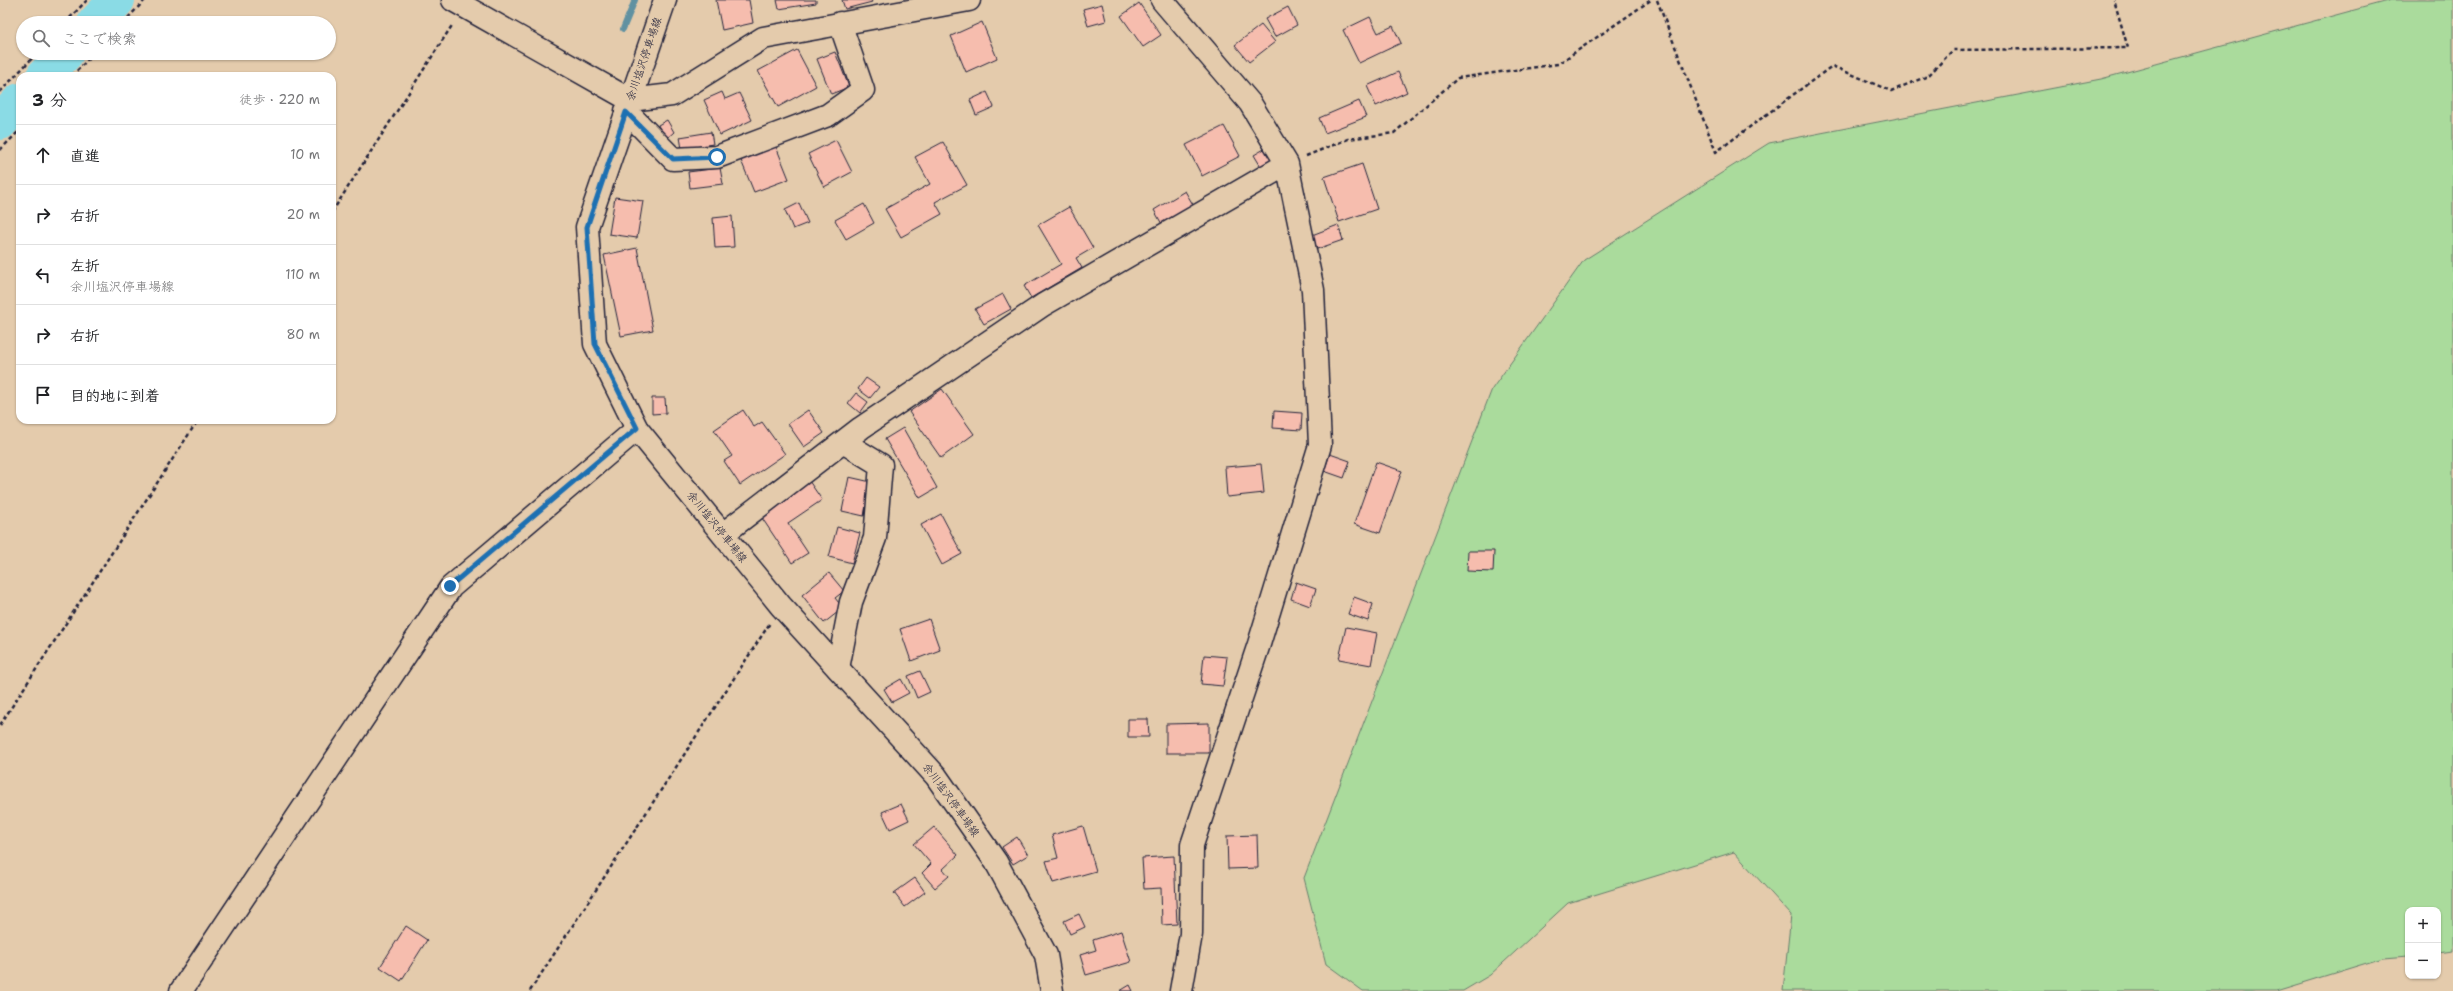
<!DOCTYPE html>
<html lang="ja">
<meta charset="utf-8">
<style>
body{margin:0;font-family:"Shantell Sans","Klee One",sans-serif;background:#f6f6f6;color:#202124}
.controls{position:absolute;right:12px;bottom:12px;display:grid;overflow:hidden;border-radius:8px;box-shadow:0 1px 3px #0004}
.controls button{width:36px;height:36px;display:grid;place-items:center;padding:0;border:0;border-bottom:1px solid #e0e0e0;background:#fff;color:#202124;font:20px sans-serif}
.stop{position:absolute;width:12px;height:12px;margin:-9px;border:3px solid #1f6fb2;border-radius:50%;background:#fff}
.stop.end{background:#1f6fb2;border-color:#fff;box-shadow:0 1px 4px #0008}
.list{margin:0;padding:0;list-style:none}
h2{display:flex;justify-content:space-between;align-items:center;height:52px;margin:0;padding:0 16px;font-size:17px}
h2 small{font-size:13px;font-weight:400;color:#757577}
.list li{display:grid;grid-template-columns:26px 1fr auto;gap:12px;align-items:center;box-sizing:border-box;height:60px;padding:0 16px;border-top:1px solid #e0e0e0}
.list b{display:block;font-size:15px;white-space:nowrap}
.list p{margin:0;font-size:13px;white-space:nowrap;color:#757577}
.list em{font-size:13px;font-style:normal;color:#757577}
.icon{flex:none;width:22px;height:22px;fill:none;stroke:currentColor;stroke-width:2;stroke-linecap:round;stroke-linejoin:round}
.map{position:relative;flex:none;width:2453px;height:991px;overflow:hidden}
.search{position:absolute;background:#fff;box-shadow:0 1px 3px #0004;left:16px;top:16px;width:320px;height:44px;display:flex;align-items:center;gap:10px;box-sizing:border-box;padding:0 14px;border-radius:22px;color:#757577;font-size:15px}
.panel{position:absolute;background:#fff;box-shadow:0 1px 3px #0004;left:16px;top:72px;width:320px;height:352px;border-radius:12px}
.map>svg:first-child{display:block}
</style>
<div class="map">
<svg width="2453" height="991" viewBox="0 0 2453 991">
<rect width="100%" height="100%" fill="#e4cbac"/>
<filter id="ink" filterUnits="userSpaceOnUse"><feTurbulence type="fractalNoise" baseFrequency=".025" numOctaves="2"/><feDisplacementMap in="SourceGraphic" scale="8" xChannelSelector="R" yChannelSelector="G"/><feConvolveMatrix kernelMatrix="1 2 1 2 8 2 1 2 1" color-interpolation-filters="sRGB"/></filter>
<g filter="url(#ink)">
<path fill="#aadb9c" stroke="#667e6c" d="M2391,0H2453V951L2438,953V910H2408V956L2383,958L2276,991H1783L1791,915L1734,852L1568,903L1490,975L1463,991H1363L1326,964L1304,878L1492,389L1584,260L1769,143L2101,79Z"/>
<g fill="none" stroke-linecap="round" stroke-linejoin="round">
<path stroke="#6091a1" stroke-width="6" d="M623,29L635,0"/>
<path stroke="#8adbe5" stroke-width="36" d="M95,23L117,0
M44,76L66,53
M0,122L20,101"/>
</g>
<path fill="#f6bdae" stroke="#22223b" d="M716,0H749L753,23L722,30Z
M777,0H816V3L779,9Z
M842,0H871L872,2L845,9Z
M1139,3L1161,35L1143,47L1121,16Z
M1102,4L1106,21L1088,26L1083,9Z
M1288,7L1297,25L1275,37L1265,19Z
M1370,17L1378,33L1393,26L1401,43L1359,63L1343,30Z
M982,22L997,58L966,72L951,36Z
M1261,25L1275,42L1249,62L1235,45Z
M797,50L816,86L778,107L758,71Z
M835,52L849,87L831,94L817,59Z
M1398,72L1407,92L1376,106L1367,86Z
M722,92L725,99L739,93L752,120L720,135L704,100Z
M987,92L994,107L976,115L970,100Z
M1359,101L1366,117L1325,133L1319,118Z
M667,120L674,132L665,140L658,125Z
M1224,126L1240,156L1202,176L1186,145Z
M711,132L713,144L682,149L680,137Z
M836,140L852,172L824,187L808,154Z
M943,142L967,185L935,202L942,214L901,237L885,209L930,184L915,157Z
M775,144L789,179L754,192L740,158Z
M1266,148L1275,162L1263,170L1254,155Z
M1362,164L1377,209L1339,222L1324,177Z
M720,168L723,184L690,188L688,172Z
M1185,191L1195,208L1163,226L1154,210Z
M615,197L643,201L637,238L609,234Z
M799,203L808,223L793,229L785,210Z
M864,204L874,223L846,239L835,220Z
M1069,207L1093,248L1076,258L1082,268L1031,298L1024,286L1061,264L1038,225Z
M732,216L734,247L715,248L713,218Z
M1338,225L1343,240L1317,249L1312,235Z
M637,248L653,330L621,336L604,255Z
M1003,294L1011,309L984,324L975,309Z
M866,378L879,387L870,398L858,389Z
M942,389L974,434L941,458L909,412Z
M856,393L868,402L860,413L848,403Z
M652,398H665L666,413L652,414Z
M743,410L754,427L762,422L785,454L740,485L724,461L732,456L714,430Z
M808,410L824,433L804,447L788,424Z
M1274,411L1302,413L1301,430L1273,428Z
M903,428L937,488L920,498L885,439Z
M1330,454L1350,461L1344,478L1324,471Z
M1376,462L1402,471L1380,533L1354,524Z
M1261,464L1264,493L1227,497L1225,467Z
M849,477L871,482L864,516L842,511Z
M809,481L822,500L788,523L808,553L792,563L760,515Z
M941,514L962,554L942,565L921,525Z
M837,527L860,533L852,563L829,557Z
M1468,551H1494L1493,572L1467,571Z
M829,573L844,591L835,598L843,608L824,623L802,595Z
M1296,582L1316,589L1310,606L1291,599Z
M1354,597L1373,604L1368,621L1348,614Z
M929,619L940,650L911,661L900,629Z
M1346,627L1377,633L1371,665L1339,659Z
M1204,655L1227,657L1223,686L1201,684Z
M920,671L930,692L917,698L908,676Z
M901,679L909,693L892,702L884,689Z
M1128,719H1148L1149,737H1128Z
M1209,723V753H1166V724Z
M901,804L909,820L890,829L882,812Z
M1083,826L1096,871L1053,883L1046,861L1058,858L1052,835Z
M934,827L958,855L943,869L949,876L935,888L922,873L931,864L914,844Z
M1257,835L1258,868L1228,869L1227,836Z
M1017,837L1028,855L1013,864L1002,847Z
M1174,856L1177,924L1162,925L1161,888L1144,889L1142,858Z
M915,878L925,892L905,907L894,893Z
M1079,914L1085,927L1070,934L1064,921Z
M406,926L427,940L401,981L380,967Z
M1121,931L1131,962L1086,975L1080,955L1096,950L1093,940Z
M1130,985L1133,991H1120Z"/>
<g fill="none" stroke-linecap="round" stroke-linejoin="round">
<g stroke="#22223b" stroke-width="25">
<path id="minor" d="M453,0L630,100L672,95L763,38L969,0
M1162,0L1250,103L1287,164L1313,290L1320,445L1259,644L1192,845L1191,934L1181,991
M626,111L673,159L717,157L828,115L863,90L840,23
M723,534L861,428L1043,305L1287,164
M838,668L851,602L875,538L881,465L843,442
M181,991L451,587L637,429"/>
</g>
<g stroke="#22223b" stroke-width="25">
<path id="major" d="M665,0L587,227L595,344L637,429L781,606L936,776L996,862L1046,955L1052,991"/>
</g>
<path stroke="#22223b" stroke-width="2.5" stroke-dasharray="4 3" stroke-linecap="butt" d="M1657,0L1716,152L1832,66L1891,91L1928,76L1953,50L2128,48L2114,0
M65,23L87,0
M123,23L145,0
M72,76L94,53
M0,92L37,53
M0,150L20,130
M1306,156L1348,139L1394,133L1458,78L1558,64L1651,0
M332,212L453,24
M0,725L198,420
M530,991L770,623"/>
<use href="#minor" stroke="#e4cbac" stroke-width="22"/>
<use href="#major" stroke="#e4cbac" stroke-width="22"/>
</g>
</g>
<g fill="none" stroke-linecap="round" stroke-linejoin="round" filter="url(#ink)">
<path stroke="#1f6fb2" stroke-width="5" d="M450,586L637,428L595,344L587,227L626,112L673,159L717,157"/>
</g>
<g text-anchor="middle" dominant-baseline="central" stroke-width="3.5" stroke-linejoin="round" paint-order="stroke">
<g font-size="11" fill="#22223b" stroke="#e4cbac">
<text transform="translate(644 59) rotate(-71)">余川塩沢停車場線</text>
<text transform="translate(717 527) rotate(51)">余川塩沢停車場線</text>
<text transform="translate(951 800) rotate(54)">余川塩沢停車場線</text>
</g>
</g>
</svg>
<div class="controls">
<button>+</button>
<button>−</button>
</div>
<div class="stop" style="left:717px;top:157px"></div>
<div class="stop end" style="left:450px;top:586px"></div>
<div class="search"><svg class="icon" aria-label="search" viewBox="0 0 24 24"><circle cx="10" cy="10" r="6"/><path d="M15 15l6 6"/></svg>ここで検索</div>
<section class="panel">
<h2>3 分<small>徒歩 · 220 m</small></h2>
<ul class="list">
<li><svg class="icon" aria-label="ahead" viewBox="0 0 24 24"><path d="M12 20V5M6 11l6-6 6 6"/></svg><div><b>直進</b></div><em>10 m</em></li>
<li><svg class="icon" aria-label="right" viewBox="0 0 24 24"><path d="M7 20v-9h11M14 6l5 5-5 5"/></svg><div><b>右折</b></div><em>20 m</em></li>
<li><svg class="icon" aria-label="left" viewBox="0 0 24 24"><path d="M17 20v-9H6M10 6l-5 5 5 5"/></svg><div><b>左折</b><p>余川塩沢停車場線</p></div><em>110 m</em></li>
<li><svg class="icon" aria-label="right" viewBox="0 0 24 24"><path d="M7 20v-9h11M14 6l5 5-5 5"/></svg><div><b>右折</b></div><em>80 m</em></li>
<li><svg class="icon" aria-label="arrive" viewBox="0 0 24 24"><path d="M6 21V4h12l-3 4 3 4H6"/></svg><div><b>目的地に到着</b></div></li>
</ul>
</section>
</div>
